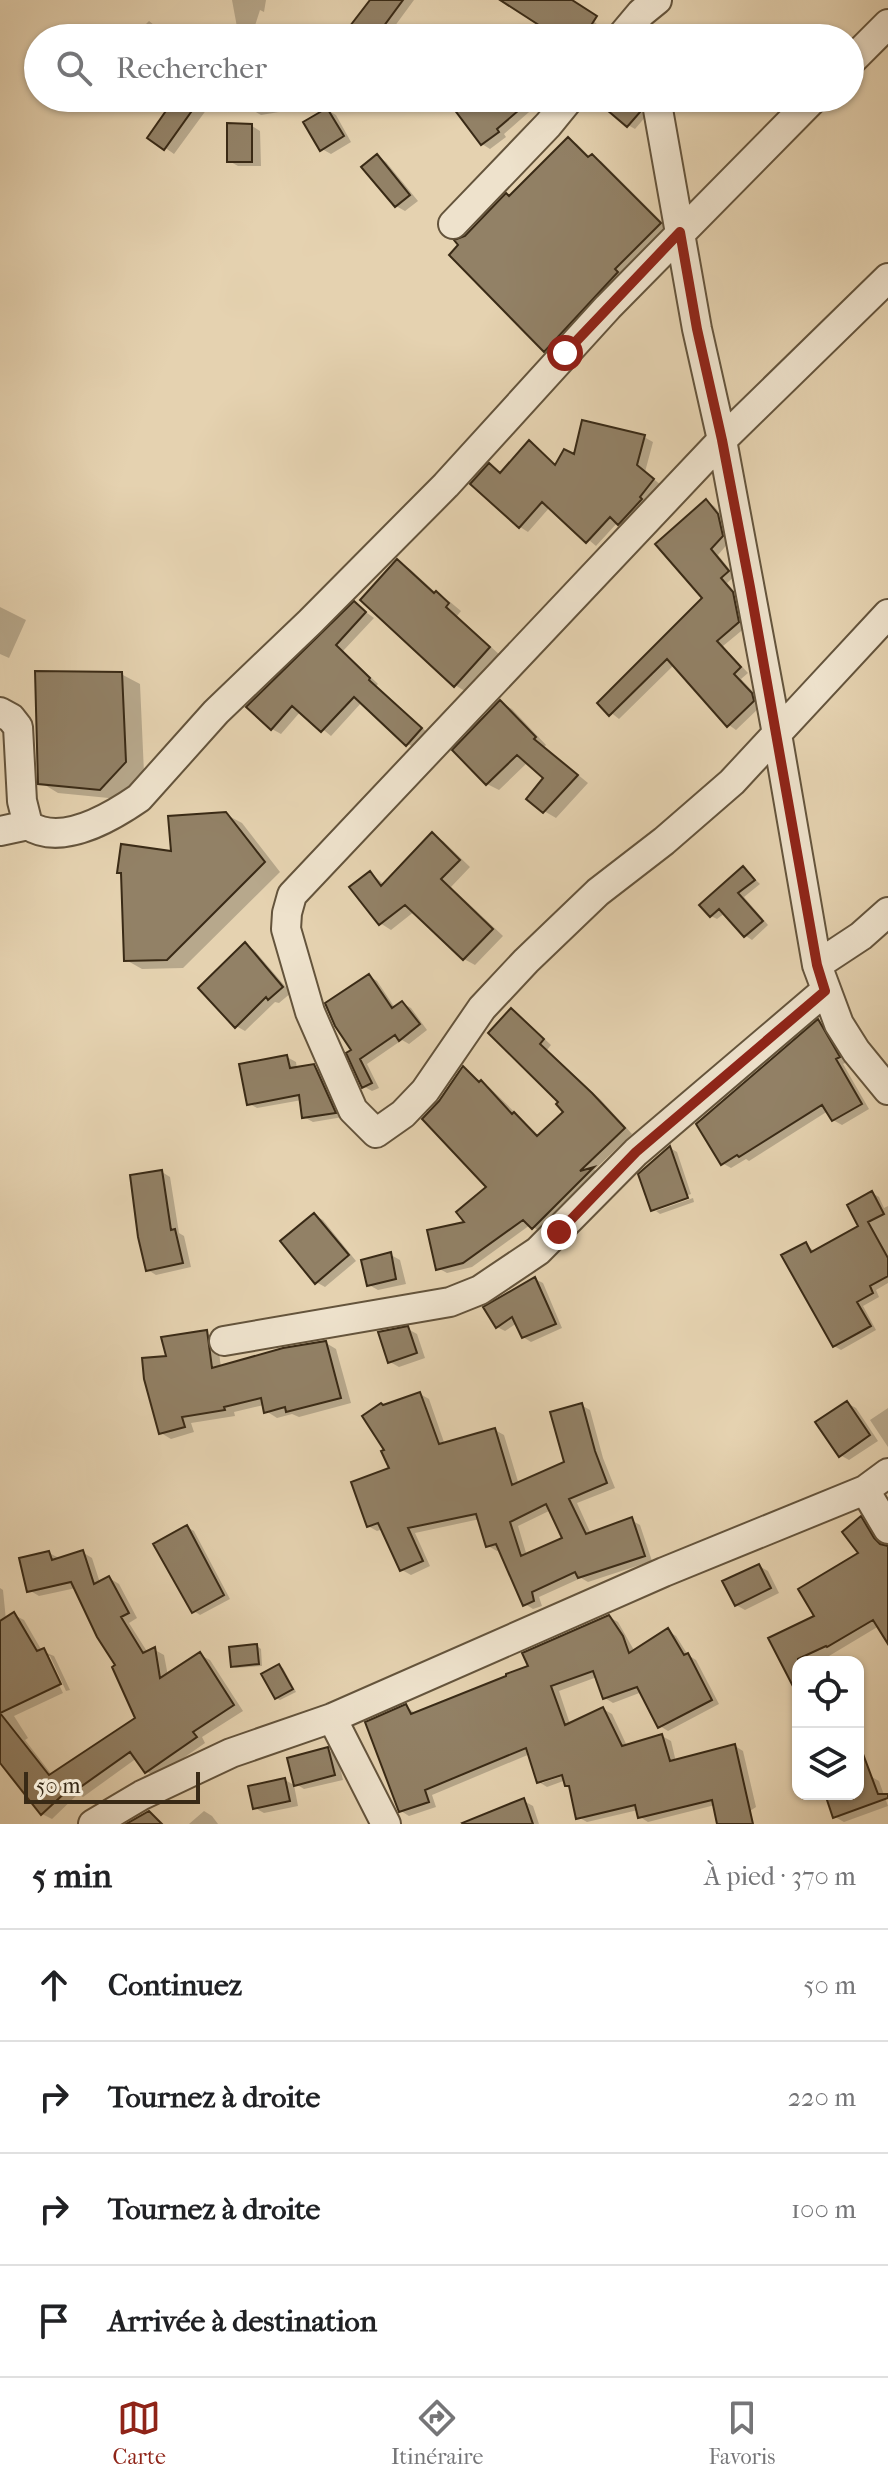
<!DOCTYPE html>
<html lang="fr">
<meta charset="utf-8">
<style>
body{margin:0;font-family:"IM FELL French Canon",serif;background:#f2f2f2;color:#202124}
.controls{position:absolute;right:24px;bottom:24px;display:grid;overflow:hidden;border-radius:16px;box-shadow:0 2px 6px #0004}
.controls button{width:72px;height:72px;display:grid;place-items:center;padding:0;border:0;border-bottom:2px solid #e0e0e0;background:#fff;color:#202124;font:40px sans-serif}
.scale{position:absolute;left:24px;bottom:20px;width:176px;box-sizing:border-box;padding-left:8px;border:4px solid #392a16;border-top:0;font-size:22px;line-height:28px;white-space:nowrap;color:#392a16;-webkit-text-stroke:6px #eee2cc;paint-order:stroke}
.stop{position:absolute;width:24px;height:24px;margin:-18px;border:6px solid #8f2418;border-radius:50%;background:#fff}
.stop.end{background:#8f2418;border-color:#fff;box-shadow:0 2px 8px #0008}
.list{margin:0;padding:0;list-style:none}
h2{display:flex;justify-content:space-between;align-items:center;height:104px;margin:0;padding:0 32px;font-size:34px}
h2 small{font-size:26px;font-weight:400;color:#757577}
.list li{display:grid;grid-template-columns:52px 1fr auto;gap:24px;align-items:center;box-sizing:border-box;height:112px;padding:0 32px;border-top:2px solid #e0e0e0}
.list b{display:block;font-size:30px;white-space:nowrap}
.list em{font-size:26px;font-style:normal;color:#757577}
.icon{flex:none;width:44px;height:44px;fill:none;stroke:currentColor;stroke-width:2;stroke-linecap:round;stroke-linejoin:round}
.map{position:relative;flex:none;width:888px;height:1824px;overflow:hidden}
.search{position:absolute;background:#fff;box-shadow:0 2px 6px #0004;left:24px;right:24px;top:24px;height:88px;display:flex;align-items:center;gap:20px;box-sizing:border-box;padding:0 28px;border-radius:44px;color:#757577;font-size:30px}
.sheet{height:552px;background:#fff}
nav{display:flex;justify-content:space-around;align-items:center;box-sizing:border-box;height:112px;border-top:2px solid #e0e0e0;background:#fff;font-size:22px;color:#757577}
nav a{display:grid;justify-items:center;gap:4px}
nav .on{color:#8f2418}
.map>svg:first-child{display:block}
</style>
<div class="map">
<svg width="888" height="1824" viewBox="0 0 888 1824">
<rect width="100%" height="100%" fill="#e5d2b0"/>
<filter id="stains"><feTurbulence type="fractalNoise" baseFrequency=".0025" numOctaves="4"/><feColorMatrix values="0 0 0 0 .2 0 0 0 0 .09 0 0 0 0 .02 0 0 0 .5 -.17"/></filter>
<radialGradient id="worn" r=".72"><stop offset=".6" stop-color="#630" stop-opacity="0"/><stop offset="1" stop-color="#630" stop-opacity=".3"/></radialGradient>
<path fill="#0003" fill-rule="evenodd" d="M232,0H266L264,12L260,10L251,38H239Z
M372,0H414L386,38H341L348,32Z
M506,0H569L605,31L600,38H562Z
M149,21L164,33L160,38H132Z
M174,98H215L174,154L150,137L172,105Z
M250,98H289L291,110L261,115L252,110Z
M387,98H412L401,109Z
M471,98H556L544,110L537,105L504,134L506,137L490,149L482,144Z
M601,98H644L647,115L635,129L628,125Z
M327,110L336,115L351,142L331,154L322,149Z
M252,126L260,131L261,166H238L229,161Z
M569,139L577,144L591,158L601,161L668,228L554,355L545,350L466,237Z
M377,156L386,162L418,201L405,211L396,206Z
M644,437L653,442L645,472L661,485L628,528L618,522L596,546L550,507L528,532L520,527L489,466L501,474L529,443L557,466L575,457Z
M706,502L714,506L726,520L730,541L718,555L735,576L727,583L741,599L746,627L723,646L748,673L741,679L760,699L761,706L736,730L729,725L675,664L619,719L599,703L705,598Z
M397,562L410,569L436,593L449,601L461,611L457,616L501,656L468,693L455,685Z
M355,604L374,618L343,651L378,684L376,686L429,734L416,749L408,744L362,702L331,736L301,711L281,734L272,729Z
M0,607L26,620L9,658L0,654Z
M121,674L140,684L144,773L119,799L58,793L40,782Z
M500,702L512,709L546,745L544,747L588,783L556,818L544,811L546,777L528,762L499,790L487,784Z
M225,814L242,823L280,872L183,968L142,969L126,960L174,854Z
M432,835L443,841L470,867L451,887L503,936L475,965L464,959L415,911L391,930L380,923L370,873L385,885Z
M743,868L760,884L744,897L768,925L752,940L746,936L725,913L717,919L711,916Z
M245,945L254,950L291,993L279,1003L275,1002L245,1031L236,1026Z
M369,976L377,981L395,1008L402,1003L411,1008L427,1030L409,1044L402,1040L367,1064L379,1088L372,1091L363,1086L354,1051Z
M511,1011L520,1016L551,1045L547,1050L601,1100L632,1134L594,1170L601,1173L541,1232L530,1225L472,1267L447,1273L438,1268L488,1187L441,1102L463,1069L490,1088L539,1136L565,1112Z
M818,1022L826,1027L847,1062L843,1064L869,1109L842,1125L833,1120L828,1111L749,1161L746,1159L731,1168L722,1163Z
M287,1057L296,1062L297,1069L314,1067L323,1072L343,1117L313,1122L304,1117L302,1100L257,1108L248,1103Z
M670,1148L677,1152L691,1194L655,1207V1211L652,1209Z
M162,1172L170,1177L179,1233L184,1236L191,1267L156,1275L148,1270Z
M872,1193L879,1197L884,1208L888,1206V1283L876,1290L879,1297L863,1306L876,1330L841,1350L834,1346L806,1244L815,1252L861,1227Z
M693,1198L694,1202L660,1214L656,1211Z
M314,1215L323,1220L356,1261L325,1287L316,1282Z
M391,1255L400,1260L406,1284L378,1290L369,1285Z
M535,1279L543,1283L562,1328L531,1342L523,1337L517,1323L505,1331L497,1327Z
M408,1329L417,1334L425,1358L399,1367L390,1362Z
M206,1333L217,1339L221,1367L326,1343L336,1349L351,1403L299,1417L292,1414L277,1418L266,1411L264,1405L234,1412L235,1416L191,1423L194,1432L171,1439L161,1433L168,1358Z
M420,1394L429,1399L445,1445L495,1430L504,1435L519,1485L566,1463L581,1405L590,1410L603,1458L615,1488L577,1503L591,1534L631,1520L640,1525L652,1561L588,1582L581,1578L539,1597L542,1606L533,1609L525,1604L500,1550L497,1551L488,1546L480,1519L415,1533L430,1566L411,1575L402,1570L383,1529L377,1531L368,1526ZM551,1510L565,1539L527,1556L518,1526Z
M847,1403L856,1408L878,1441L849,1460L840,1455Z
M888,1408V1447L870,1420Z
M861,1519L869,1524L883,1545L888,1547V1640L879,1626L819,1662H798V1690L770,1639L816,1617L861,1553Z
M187,1527L194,1531L230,1599L200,1615L194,1611Z
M82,1552L92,1558L100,1583L109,1578L119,1584L137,1618L129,1623L148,1653L155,1650L164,1655L168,1676L200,1655L210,1660L243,1711L202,1737L205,1743L156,1777L146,1771L137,1758L83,1797L78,1794L52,1819L42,1814L0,1760V1588L3,1590L6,1620L14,1615L24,1620L42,1651L54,1656L70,1690L66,1691L50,1656H45L63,1693L14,1716L28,1738L25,1740L52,1775L137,1719L118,1666L76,1588L39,1596L29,1590L49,1553L59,1558Z
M759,1566L768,1571L779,1593L745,1610L736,1605Z
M609,1617L618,1622L635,1652L668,1631L676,1636L688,1655L696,1660L719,1704L668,1731L660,1726L642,1692L613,1703L605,1698L597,1677L559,1691L570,1724L603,1709L612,1714L627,1746L662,1736L671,1741L676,1762L735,1746L743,1751L756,1807L730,1824H722L715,1805L648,1822L640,1817L638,1810L587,1822L578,1817L571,1787L567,1785L566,1780L547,1787L539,1782L530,1754L432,1795L436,1807L409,1816L401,1811L406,1706L416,1714L531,1667ZM571,1770L572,1773L542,1783V1779Z
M257,1646L261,1649L262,1666L236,1668L232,1666Z
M279,1666L283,1668L296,1692L280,1700L276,1698Z
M328,1750L337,1755L343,1780L304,1789L296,1784Z
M870,1776L879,1781L888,1806L844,1822L835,1817L827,1794H858V1780Z
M285,1780L294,1785L298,1806L264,1813L255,1808Z
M524,1801L533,1806L539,1824H468Z
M204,1811L212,1816L218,1824H189Z"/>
<path fill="#928166" stroke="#392a16" stroke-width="2" fill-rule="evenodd" d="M370,0H403L375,38H366L350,26Z
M500,0H572L597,16L583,38H559Z
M175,98H201L164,150L147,138Z
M451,98H533L497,129L499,132L481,145L454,109L457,106Z
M593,98H639L641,111L627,127Z
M327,108L344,136L320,151L303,122Z
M227,123L252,124V162H227Z
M568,137L588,157L592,154L661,223L615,269L618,272L544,352L449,255L458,245L454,240L465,236L506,193L509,196Z
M377,154L410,195L395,207L361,167Z
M582,420L645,435L637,465L654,479L640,497L642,499L618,525L610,517L586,543L542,502L519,528L470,484L489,463L500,473L529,440L555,465L564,449L574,454Z
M706,499L718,514L723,536L711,549L729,571L721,578L733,592L739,622L717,641L741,667L734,674L752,693L754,701L727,727L667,659L609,716L597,703L702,598L655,544Z
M397,559L434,593L436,591L449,603L446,607L490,647L454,687L360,600Z
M354,601L366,612L336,645L370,678L369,680L422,728L406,746L354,697L321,732L292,706L271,730L246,707Z
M35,671L122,672L126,762L100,790L38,784Z
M500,700L536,737L534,739L578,775L543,813L526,799L543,778L517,755L486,785L452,750Z
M226,812L265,862L167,960L124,961L121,873H117L121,844L171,851L168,816Z
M432,832L460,860L441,879L493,929L463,960L405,905L379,925L349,887L370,871L381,886Z
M743,866L755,880L738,893L763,921L744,937L719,909L710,917L699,905Z
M245,942L283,987L268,1000L266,997L235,1028L198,988Z
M369,974L392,1008L402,1001L420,1024L399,1041L395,1035L360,1059L372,1083L362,1088L346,1053L351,1050L335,1026L325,1003Z
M511,1008L544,1039L540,1044L592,1093L625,1128L580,1171L594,1167L532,1229L523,1220L463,1263L436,1270L427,1230L464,1222L456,1212L486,1187L422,1119L439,1101L463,1066L479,1082L481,1080L512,1114L514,1112L537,1136L563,1112L556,1104L558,1102L488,1033Z
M818,1019L840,1057L836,1059L862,1104L832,1121L822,1105L739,1157L737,1155L721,1165L696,1124Z
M287,1055L290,1068L314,1064L336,1113L302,1118L299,1095L247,1105L239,1064Z
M670,1146L688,1198L651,1211L638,1174Z
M162,1170L171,1230L175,1229L183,1263L146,1271L138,1237L130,1175Z
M872,1191L884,1214L868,1222L888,1258V1276L870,1286L873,1293L857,1302L871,1326L833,1347L781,1255L806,1242L811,1252L858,1226L847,1205Z
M314,1213L349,1255L315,1284L280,1241Z
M391,1252L396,1279L367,1286L361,1260Z
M535,1277L556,1324L522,1338L512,1317L496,1328L483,1307Z
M408,1326L417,1353L388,1363L378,1332Z
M207,1330L212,1368L283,1348L326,1341L341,1398L286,1412L285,1407L264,1413L261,1398L224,1407L225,1410L182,1417L185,1427L159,1434L144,1379L142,1358L166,1356L161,1337Z
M420,1392L439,1444L495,1428L512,1485L564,1462L550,1412L582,1403L595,1451L607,1483L569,1499L586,1534L632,1517L645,1556L578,1578L575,1572L532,1592L534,1601L523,1606L496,1544L486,1547L476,1514L408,1528L423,1561L400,1571L378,1523L367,1527L351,1482L389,1468L381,1451L384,1450L362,1416L381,1403L383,1405ZM546,1504L562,1538L521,1556L510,1522Z
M847,1401L870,1435L839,1457L815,1422Z
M861,1516L874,1538L880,1544L888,1546V1644L873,1620L827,1647L826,1646L798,1659V1696L768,1638L814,1616L798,1589L858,1553L842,1532Z
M187,1525L224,1595L192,1613L153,1544Z
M83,1550L94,1584L109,1576L129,1613L121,1617L143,1653L155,1647L160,1678L200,1652L234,1705L193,1732L197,1737L145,1773L130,1752L72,1793L69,1789L41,1815L0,1763V1621L14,1612L37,1651L44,1648L61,1684L0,1713L49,1775L135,1718L112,1667L115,1665L97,1637L71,1582L27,1592L19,1558L49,1551L52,1560Z
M759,1564L771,1588L735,1606L722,1581Z
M609,1615L623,1636L629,1653L668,1628L684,1655L688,1653L712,1700L658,1728L637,1687L603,1699L593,1671L551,1686L565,1725L603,1707L622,1746L662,1734L670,1761L735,1744L753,1824H717L712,1800L638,1818L635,1805L576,1819L569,1786H565L562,1775L537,1783L526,1748L425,1790L429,1802L399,1812L365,1722L406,1704L411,1714L506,1676V1674L528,1666L522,1653Z
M257,1644L259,1664L231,1667L229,1647Z
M279,1664L293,1689L275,1699L261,1674Z
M858,1746H860L878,1794H888V1798L833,1818L825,1794H858Z
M328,1747L335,1775L294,1786L287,1758Z
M285,1778L290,1801L253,1809L248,1786Z
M524,1798L533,1824H463L462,1823Z
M149,1811L162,1824H126Z"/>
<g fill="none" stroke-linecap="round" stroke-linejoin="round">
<g stroke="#64543c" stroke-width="32">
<path id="minor" d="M620,38L641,13L657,0
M850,62L888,24
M656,98L697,329L722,440L777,734L817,965L839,1024L856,1051L888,1090
M453,224L548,125L570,98
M888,278L722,440L292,895L287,913L286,929L310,1012L353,1110L376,1133L403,1114L425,1091L482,1008L526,961L598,892L664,841L732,782L888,614
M0,712L11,718L18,727L22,801L28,825C61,847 110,818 139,798L216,712L310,622L446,485L608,307L814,98
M0,831L28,825
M817,965L861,936L888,912
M224,1341L450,1302L480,1290L538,1251L636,1152L825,991
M865,1490L888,1529
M332,1718L386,1824
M93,1824L142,1795L231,1753L332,1718L664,1572L865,1490L888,1473"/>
</g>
<use href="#minor" stroke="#eee2cc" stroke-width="28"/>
</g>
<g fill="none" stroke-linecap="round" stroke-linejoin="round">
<path stroke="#8f2418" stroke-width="10" d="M559,1232L636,1152L825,991L817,965L750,587L722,440L697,329L680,232L565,353"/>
</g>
<rect width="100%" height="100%" filter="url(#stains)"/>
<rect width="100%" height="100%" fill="url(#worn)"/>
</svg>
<div class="controls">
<button><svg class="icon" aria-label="locate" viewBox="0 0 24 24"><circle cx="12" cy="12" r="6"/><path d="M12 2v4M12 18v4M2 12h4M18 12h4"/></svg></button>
<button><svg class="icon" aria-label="layers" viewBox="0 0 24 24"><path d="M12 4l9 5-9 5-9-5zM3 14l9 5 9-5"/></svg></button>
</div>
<div class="scale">50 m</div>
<div class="stop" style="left:565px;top:353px"></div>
<div class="stop end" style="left:559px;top:1232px"></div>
<div class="search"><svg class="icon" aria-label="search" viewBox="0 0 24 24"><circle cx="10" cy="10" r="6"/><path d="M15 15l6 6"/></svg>Rechercher</div>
</div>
<section class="sheet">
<h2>5 min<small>À pied · 370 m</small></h2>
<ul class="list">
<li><svg class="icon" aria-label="ahead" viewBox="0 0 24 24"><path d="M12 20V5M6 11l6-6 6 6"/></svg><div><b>Continuez</b></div><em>50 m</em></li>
<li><svg class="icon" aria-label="right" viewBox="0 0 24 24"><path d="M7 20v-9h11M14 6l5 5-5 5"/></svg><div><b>Tournez à droite</b></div><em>220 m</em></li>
<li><svg class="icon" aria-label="right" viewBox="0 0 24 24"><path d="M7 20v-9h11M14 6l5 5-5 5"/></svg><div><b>Tournez à droite</b></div><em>100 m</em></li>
<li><svg class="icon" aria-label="arrive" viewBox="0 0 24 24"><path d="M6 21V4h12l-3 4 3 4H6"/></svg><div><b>Arrivée à destination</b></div></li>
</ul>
</section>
<nav>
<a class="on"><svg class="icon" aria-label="map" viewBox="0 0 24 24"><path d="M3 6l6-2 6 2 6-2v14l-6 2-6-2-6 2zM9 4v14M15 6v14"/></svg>Carte</a>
<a><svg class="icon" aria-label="directions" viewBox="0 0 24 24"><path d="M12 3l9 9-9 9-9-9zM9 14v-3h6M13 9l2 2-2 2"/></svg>Itinéraire</a>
<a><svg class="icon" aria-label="saved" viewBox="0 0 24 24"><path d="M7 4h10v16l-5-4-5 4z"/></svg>Favoris</a>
</nav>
